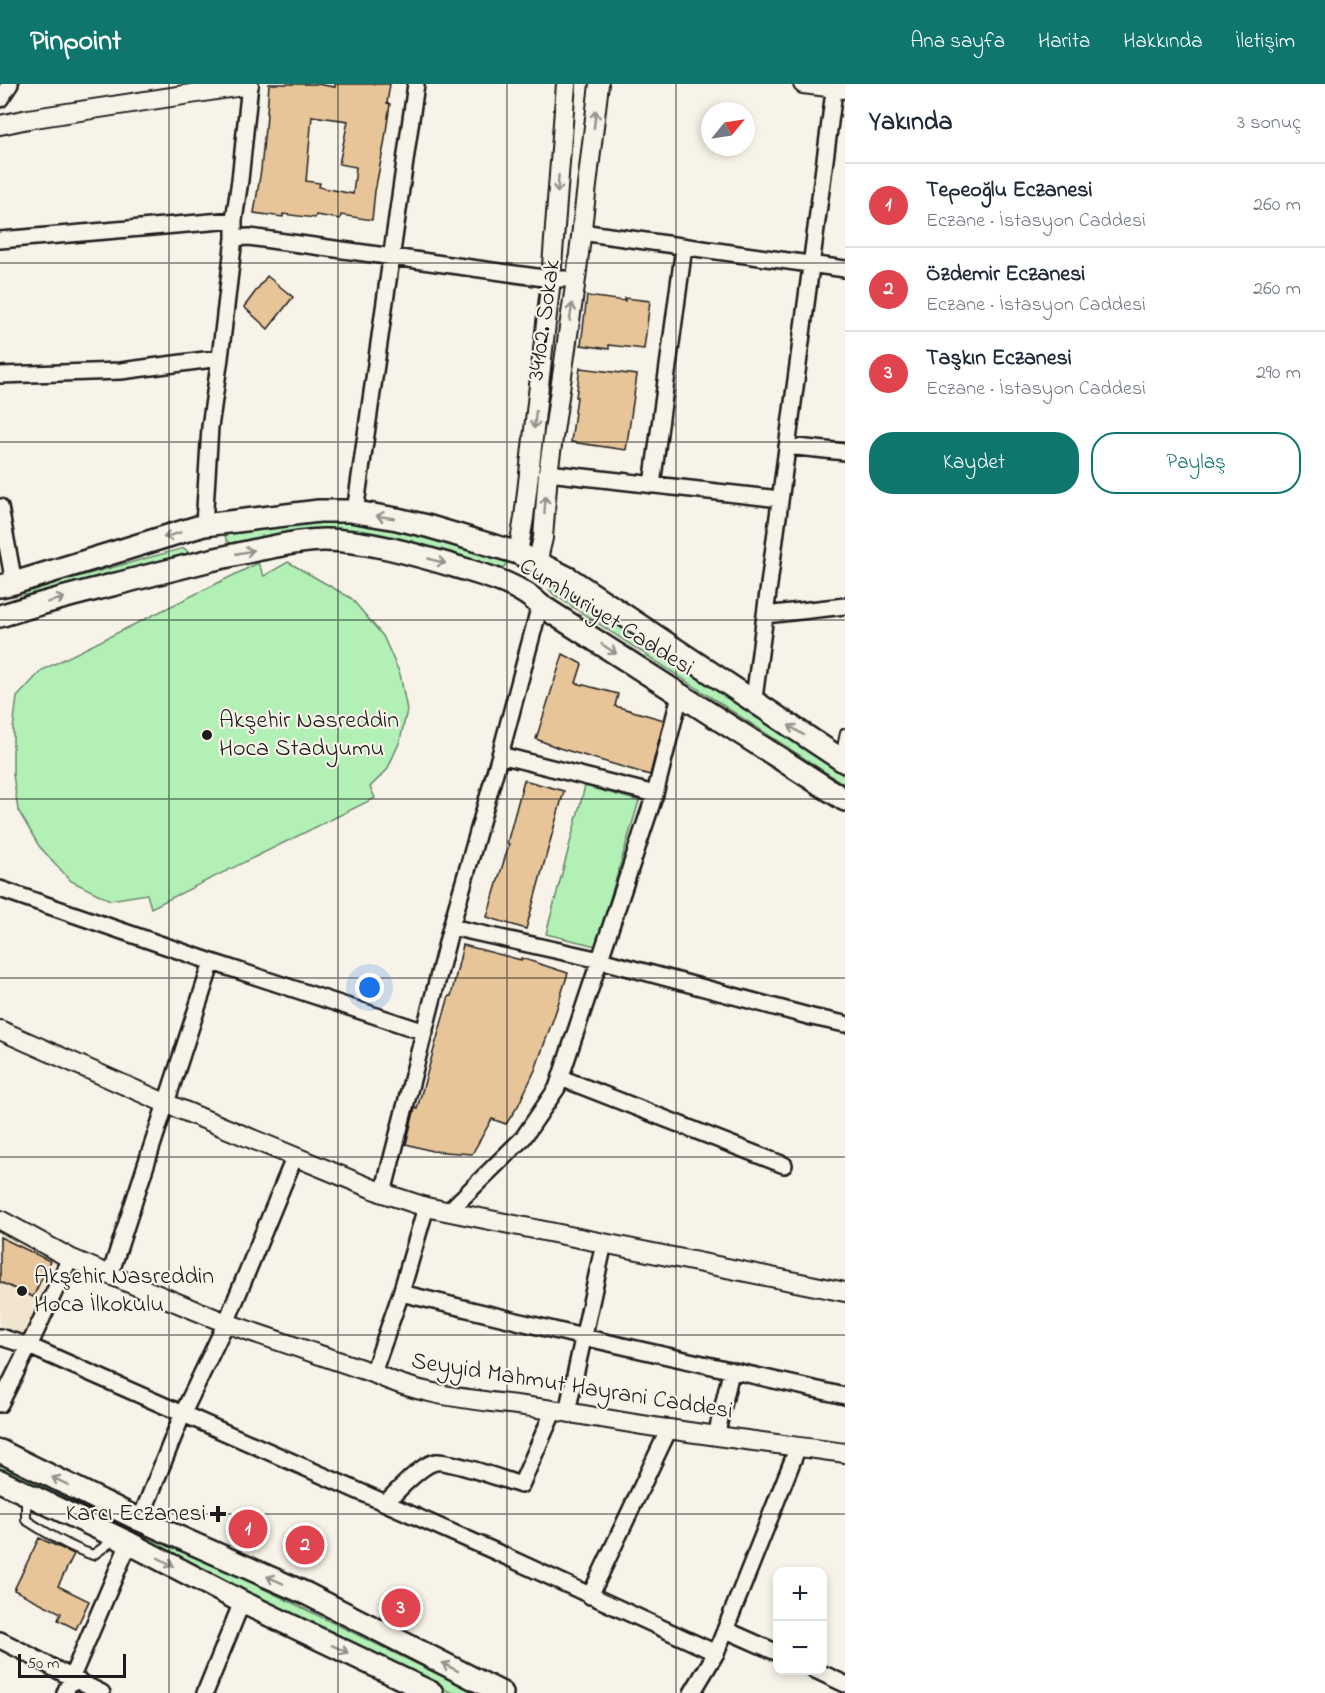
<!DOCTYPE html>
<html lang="tr">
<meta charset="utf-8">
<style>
body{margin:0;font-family:"Indie Flower",sans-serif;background:#f6f6f7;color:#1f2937}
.controls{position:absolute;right:18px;bottom:18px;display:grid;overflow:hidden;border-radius:12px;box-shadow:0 3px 9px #0003}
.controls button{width:54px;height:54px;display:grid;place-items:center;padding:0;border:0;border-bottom:2px solid #e0e1e3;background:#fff;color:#1f2937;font:30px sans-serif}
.compass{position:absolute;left:701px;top:18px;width:54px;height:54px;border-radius:50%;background:#fff;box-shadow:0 3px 9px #0003;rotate:60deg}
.scale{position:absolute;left:18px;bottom:15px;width:108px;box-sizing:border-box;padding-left:6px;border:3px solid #1c1c1c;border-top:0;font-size:16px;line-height:21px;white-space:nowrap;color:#1c1c1c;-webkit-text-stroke:4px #f7f3e8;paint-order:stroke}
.you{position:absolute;left:370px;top:904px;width:21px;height:21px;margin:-15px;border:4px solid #fff;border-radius:50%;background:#1a73e8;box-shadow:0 0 0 9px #1a73e833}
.badge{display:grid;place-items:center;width:39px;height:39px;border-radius:50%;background:#0f766e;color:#fff;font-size:20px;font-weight:700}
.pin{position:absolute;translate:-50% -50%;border:3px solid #fff;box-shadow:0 2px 6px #0006}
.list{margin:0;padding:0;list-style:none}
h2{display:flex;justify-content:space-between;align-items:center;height:78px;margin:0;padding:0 24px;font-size:26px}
h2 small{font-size:20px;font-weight:400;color:#747a83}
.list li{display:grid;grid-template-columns:39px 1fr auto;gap:18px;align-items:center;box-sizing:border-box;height:84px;padding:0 24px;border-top:2px solid #e0e1e3}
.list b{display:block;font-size:22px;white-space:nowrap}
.list p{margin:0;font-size:20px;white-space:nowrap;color:#747a83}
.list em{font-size:20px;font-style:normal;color:#747a83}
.actions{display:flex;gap:12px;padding:18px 24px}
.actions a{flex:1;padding:14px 0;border:2px solid #0f766e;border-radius:24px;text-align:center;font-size:21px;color:#0f766e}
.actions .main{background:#0f766e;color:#fff}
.map{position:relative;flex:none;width:845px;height:1609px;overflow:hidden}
header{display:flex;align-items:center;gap:36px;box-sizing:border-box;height:84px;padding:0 30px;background:#0f766e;color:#fff}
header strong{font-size:28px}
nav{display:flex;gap:33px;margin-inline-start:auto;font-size:21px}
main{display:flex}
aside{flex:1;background:#fff}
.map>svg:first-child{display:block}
</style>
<header>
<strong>Pinpoint</strong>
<nav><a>Ana sayfa</a><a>Harita</a><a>Hakkında</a><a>İletişim</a></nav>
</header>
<main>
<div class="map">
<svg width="845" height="1609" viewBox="0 0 845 1609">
<rect width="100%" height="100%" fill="#f7f3e8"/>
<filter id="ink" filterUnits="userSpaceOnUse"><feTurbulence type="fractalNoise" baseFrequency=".0167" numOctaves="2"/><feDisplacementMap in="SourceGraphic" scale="12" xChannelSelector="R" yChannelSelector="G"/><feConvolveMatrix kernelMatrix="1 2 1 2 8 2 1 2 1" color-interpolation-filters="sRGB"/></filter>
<g filter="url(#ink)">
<path fill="#f2e5d0" d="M0,1144L56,1173L26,1255L0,1241Z"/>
<path fill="#b2f0b6" stroke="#678669" stroke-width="1.5" d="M327,434C388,442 446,457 504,475L506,477V481L502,484L413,459L344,445L329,444L301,446L230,459L227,457L225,452L228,450L295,437Z
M184,464L188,468L189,471L27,514L24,509L26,507Z
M288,478L351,514L383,552L400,590L407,626L400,657L387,686L370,703L375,714L151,824L147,810L110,816L71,797L39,762L18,726L13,690V645L17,613L42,586L258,479L264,492Z
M552,501H556L845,690V701L553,510L549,505Z
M585,702L639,717L596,862L546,850Z
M0,1374L122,1433L117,1441L0,1385Z
M150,1449L476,1609H452L145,1457Z"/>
<path fill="#e7c599" stroke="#1c1c1c" stroke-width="1.5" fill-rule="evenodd" d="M269,0H317L335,3V0H390L387,19L390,20L384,61L375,107L372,136L341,131L340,135L316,131L315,134L283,130V133L254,129L261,86L265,44H266ZM312,32L348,37L339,80L356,83L353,110L319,103L320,99L306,97Z
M267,192L293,213L268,245L244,223Z
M587,212L625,217V214L650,217L644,265L609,261V265L581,261Z
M580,284L637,291L626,366L571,358L577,313H576Z
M563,570L582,580L576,599L618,610L615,622L664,636L650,691L559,664L536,655Z
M524,696L564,707L526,845L487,833L509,760L507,759Z
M463,861L521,876V874L568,889L555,930L535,986L518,1022L506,1040L492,1035L472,1070L432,1067L406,1060L415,1024L417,1025L449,912H451Z
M0,1153L50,1177L33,1213L0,1198Z
M39,1454L74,1470L58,1502L89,1517L76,1545L58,1536L61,1529L14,1506Z"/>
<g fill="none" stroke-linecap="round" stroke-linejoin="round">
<g stroke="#1c1c1c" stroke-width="12">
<path id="service" d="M840,673L845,649
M26,1412V1436C48,1450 69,1463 93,1471L114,1456"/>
</g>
<g stroke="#1c1c1c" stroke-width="20">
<path id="minor" d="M0,15L10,0
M581,148L845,185
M234,154L249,153L551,195H576
M0,156L234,136
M0,291L121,287L220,274
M787,362L845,368
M548,389L780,415
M652,401L684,163
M0,423L14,499
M355,428C376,286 395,143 416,0
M204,441L210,343L220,274L234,154V136L240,96L250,0
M765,531L845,522
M751,617L755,607L835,0
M500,671L655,710
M0,805L212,878L425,948
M451,843L600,876L812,933L845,940
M561,994L784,1081
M383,1109L451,843L500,671L540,521
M448,1128L523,1054L557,1004L655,710L680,611
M110,1191L212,878
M401,1209L583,1253L845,1312
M0,1253L29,1262L492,1466L716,1569
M373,1289L401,1209L426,1123
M0,1320L29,1262L70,1174
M567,1328L604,1159
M716,1352L731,1288
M385,1419C396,1409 421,1380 436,1378C449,1376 505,1396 521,1401L554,1326
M140,1436L183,1329L226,1239L295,1072
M590,1512L669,1345
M726,1546L778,1569
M0,1556C35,1573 68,1593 102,1609
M815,1586L845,1600
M65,1609L129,1459
M205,1609L242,1518
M692,1609L716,1569L798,1363"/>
</g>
<g stroke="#1c1c1c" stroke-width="22">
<path id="tertiary" d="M803,0L845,5
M0,41L28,35L249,1
M518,469L524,434L551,195L566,0
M537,479L543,454L548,389L576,195L599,0
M0,946L165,1019L383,1109L426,1123L845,1208
M0,1136L70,1174L110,1191L226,1239L373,1289C424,1314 483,1316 538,1324C582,1330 625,1339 669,1345C727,1354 786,1361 845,1369"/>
</g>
<g stroke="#1c1c1c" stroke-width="26">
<path id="secondary" d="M0,502L14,499L204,441L319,427H350L397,435L427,442L518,469L570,495L845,678
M0,532C52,515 106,503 159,489C193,480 227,472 261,465C282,461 303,456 324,456C367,456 413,470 454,482C483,491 518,499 540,521L845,716
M0,1367L140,1436L307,1510L502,1609
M0,1397L129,1459L242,1518L432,1609"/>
</g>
<use href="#service" stroke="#f7f3e8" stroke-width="8"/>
<use href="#minor" stroke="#f7f3e8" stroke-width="15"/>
<use href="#tertiary" stroke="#f7f3e8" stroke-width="18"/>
<use href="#secondary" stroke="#f7f3e8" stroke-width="21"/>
</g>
<defs><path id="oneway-shaft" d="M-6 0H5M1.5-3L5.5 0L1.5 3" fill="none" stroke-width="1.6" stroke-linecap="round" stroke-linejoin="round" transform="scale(1.5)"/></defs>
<g stroke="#94928c">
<use href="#oneway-shaft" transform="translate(595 35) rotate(-83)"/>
<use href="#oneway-shaft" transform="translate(558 100) rotate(94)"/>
<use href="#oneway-shaft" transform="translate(571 228) rotate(-82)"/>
<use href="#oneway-shaft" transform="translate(535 336) rotate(96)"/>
<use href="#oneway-shaft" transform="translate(545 421) rotate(-86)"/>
<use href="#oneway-shaft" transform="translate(385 433) rotate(-171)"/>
<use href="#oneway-shaft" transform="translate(172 451) rotate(163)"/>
<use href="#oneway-shaft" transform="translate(245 468) rotate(-11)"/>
<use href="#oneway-shaft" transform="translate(437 477) rotate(16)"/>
<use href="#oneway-shaft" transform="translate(56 516) rotate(-15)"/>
<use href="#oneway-shaft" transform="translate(609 565) rotate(33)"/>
<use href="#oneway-shaft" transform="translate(796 646) rotate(-147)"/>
<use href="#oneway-shaft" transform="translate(60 1397) rotate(-154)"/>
<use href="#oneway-shaft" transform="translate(166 1478) rotate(28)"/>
<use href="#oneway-shaft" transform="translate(275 1496) rotate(-156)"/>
<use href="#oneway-shaft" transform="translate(340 1565) rotate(25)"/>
<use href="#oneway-shaft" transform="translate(450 1583) rotate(-153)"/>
</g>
</g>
<path fill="none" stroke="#1c1c1c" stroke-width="1.5" stroke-opacity="0.55" d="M169,0V1609M338,0V1609M507,0V1609M676,0V1609M0,179H845M0,358H845M0,536H845M0,715H845M0,894H845M0,1073H845M0,1251H845M0,1430H845"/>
<g fill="#1c1c1c" stroke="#f7f3e8" stroke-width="2">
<circle cx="207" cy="651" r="6"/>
<circle cx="22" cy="1207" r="6"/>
<path d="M215 1421h6v6h6v6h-6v6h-6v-6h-6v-6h6z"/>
</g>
<g text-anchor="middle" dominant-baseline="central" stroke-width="4.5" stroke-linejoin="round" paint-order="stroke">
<g font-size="24" fill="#1c1c1c" stroke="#f7f3e8">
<text transform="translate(545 236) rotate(-82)">34102. Sokak</text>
<text transform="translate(606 534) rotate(32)">Cumhuriyet Caddesi</text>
<text transform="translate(572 1303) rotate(9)">Seyyid Mahmut Hayrani Caddesi</text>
</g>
<g font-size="24" fill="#1c1c1c" stroke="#f7f3e8" text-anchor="start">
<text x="219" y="637">Akşehir Nasreddin<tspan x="219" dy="28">Hoca Stadyumu</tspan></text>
<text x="34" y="1193">Akşehir Nasreddin<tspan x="34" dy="28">Hoca İlkokulu</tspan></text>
<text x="206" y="1430" text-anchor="end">Karcı Eczanesi</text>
</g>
</g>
</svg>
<div class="controls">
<button>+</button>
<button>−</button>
</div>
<svg class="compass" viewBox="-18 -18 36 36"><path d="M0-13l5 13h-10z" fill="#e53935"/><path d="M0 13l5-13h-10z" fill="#747a83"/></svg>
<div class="scale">50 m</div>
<div class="you"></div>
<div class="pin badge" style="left:248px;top:1445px;background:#e0444e">1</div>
<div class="pin badge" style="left:305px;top:1461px;background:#e0444e">2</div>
<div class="pin badge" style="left:401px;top:1524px;background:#e0444e">3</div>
</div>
<aside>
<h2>Yakında<small>3 sonuç</small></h2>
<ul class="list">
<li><span class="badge" style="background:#e0444e">1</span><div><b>Tepeoğlu Eczanesi</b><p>Eczane · İstasyon Caddesi</p></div><em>260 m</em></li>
<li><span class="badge" style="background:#e0444e">2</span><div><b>Özdemir Eczanesi</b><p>Eczane · İstasyon Caddesi</p></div><em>260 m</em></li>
<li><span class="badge" style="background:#e0444e">3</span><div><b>Taşkın Eczanesi</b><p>Eczane · İstasyon Caddesi</p></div><em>290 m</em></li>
</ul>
<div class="actions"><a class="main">Kaydet</a><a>Paylaş</a></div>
</aside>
</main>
